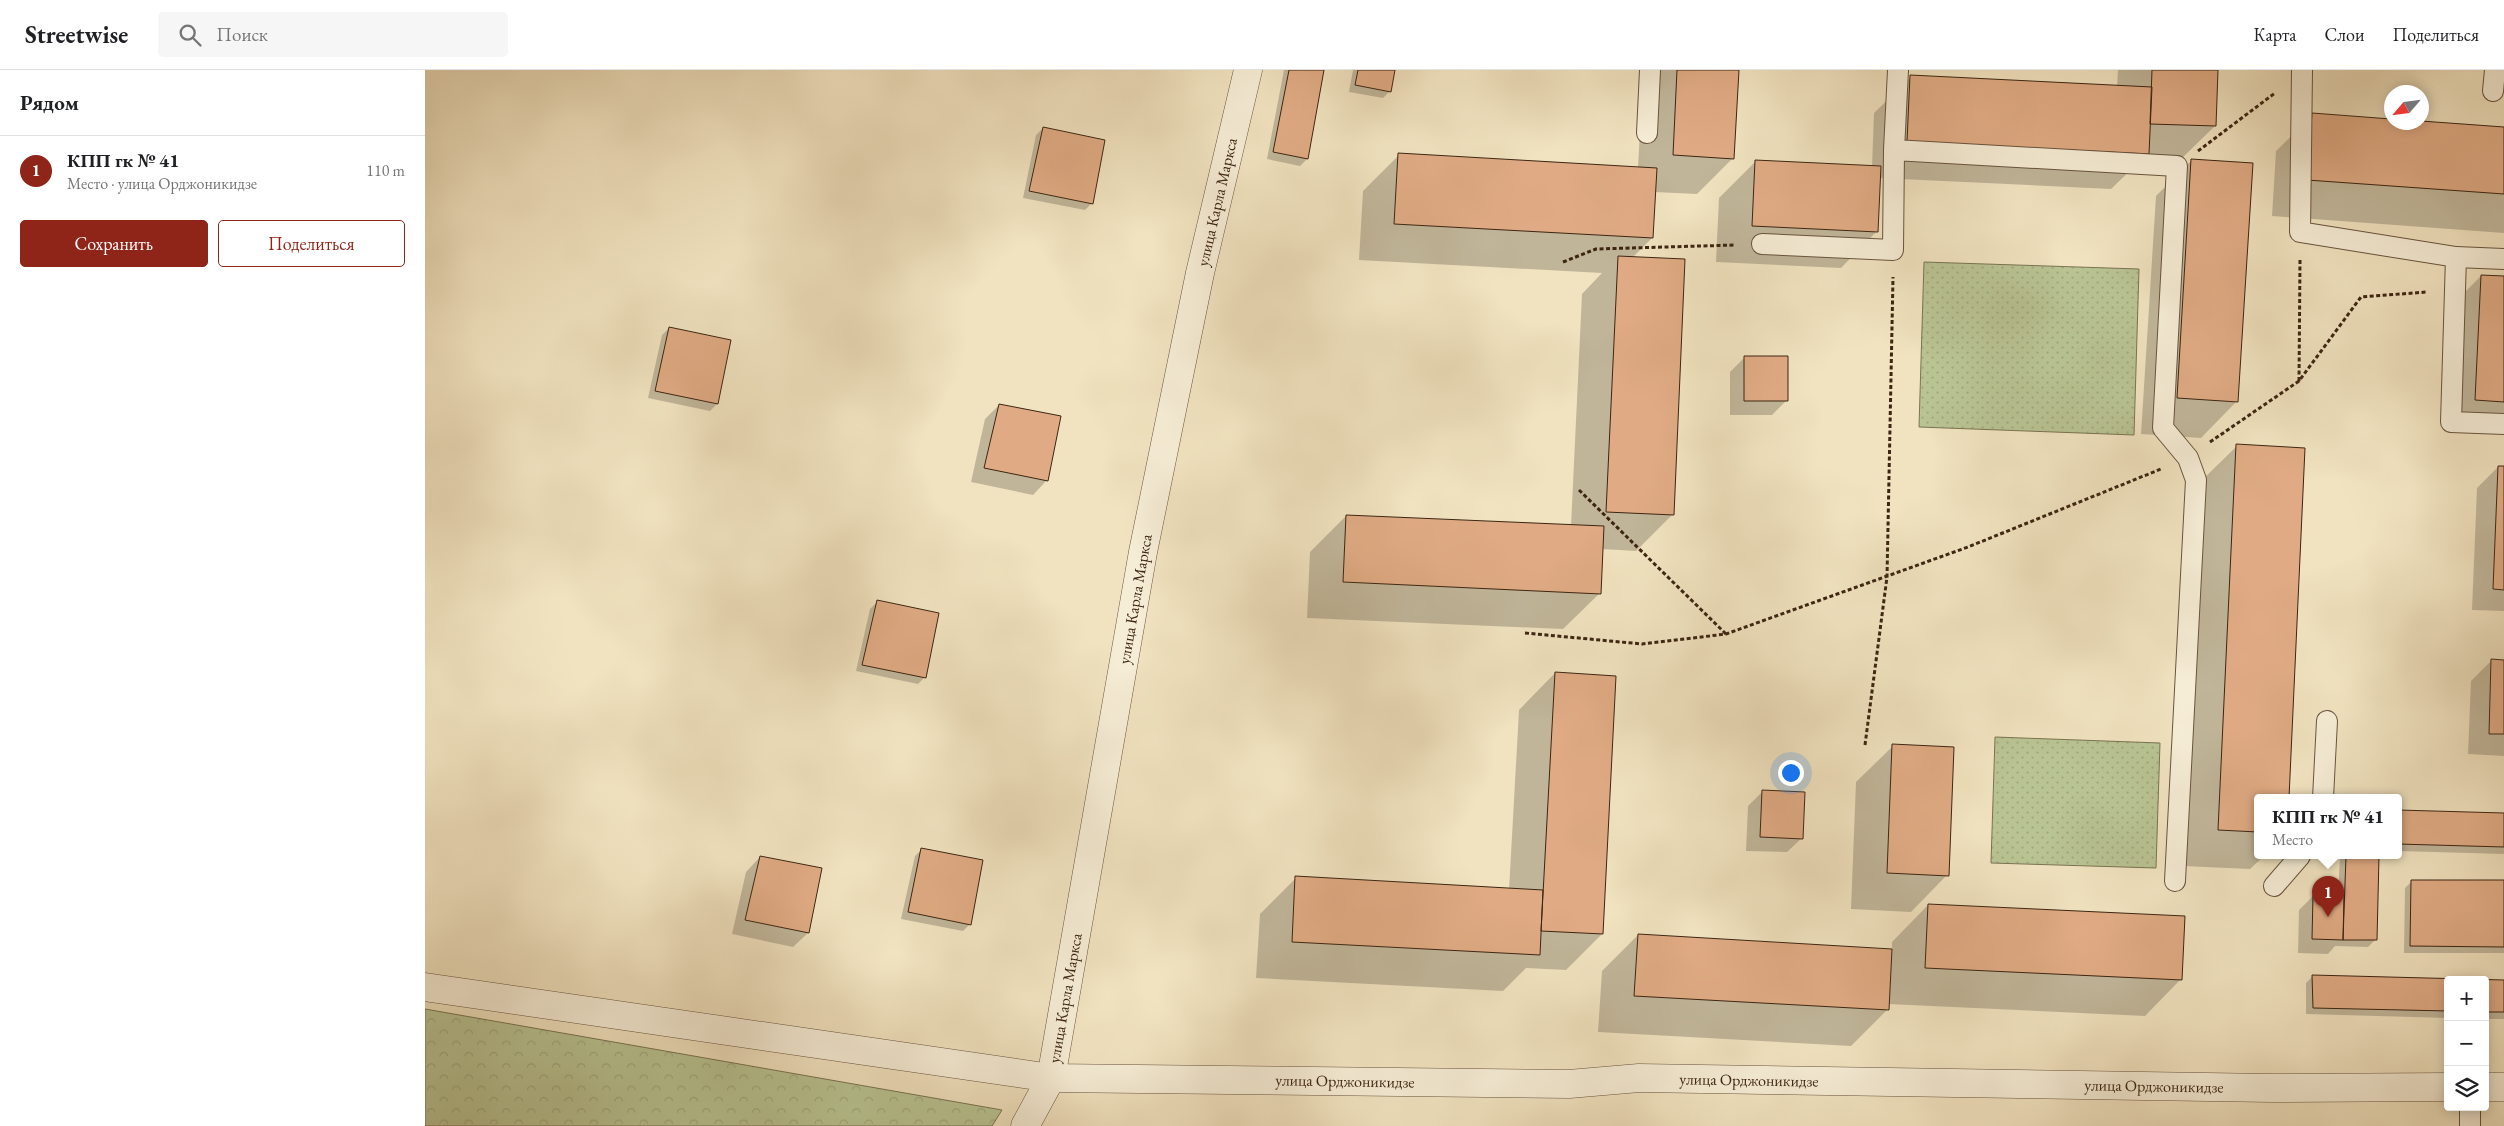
<!DOCTYPE html>
<html lang="ru">
<meta charset="utf-8">
<style>
body{margin:0;font-family:"EB Garamond",serif;background:#f6f6f6;color:#202124}
.controls{position:absolute;right:15px;bottom:15px;display:grid;overflow:hidden;border-radius:5px;box-shadow:0 2px 12px #0003}
.controls button{width:45px;height:45px;display:grid;place-items:center;padding:0;border:0;border-bottom:1px solid #e0e0e0;background:#fff;color:#202124;font:25px sans-serif}
.compass{position:absolute;left:1959px;top:15px;width:45px;height:45px;border-radius:50%;background:#fff;box-shadow:0 2px 12px #0003;rotate:242deg}
.you{position:absolute;left:1365px;top:702px;width:18px;height:18px;margin:-12px;border:4px solid #fff;border-radius:50%;background:#1a73e8;box-shadow:0 0 0 8px #1a73e833}
.badge{display:grid;place-items:center;width:32px;height:32px;border-radius:50%;background:#8f2418;color:#fff;font-size:16px;font-weight:700}
.pin{position:absolute;translate:-50% -41px;filter:drop-shadow(0 1px 2px #0008)}
.pin::after{content:'';position:absolute;top:26px;width:18px;height:15px;background:inherit;clip-path:polygon(0 0,100% 0,50% 100%)}
.popup{position:absolute;left:1829px;top:724px;width:148px;height:65px;box-sizing:border-box;display:grid;place-content:center;border-radius:5px;background:#fff;filter:drop-shadow(0 1px 4px #0005);font-size:16px;white-space:nowrap;color:#757577}
.popup b{font-size:19px;color:#202124}
.popup::after{content:'';position:absolute;left:50%;top:100%;margin-left:-10px;border:10px solid transparent;border-top-color:#fff}
.list{margin:0;padding:0;list-style:none}
h2{display:flex;justify-content:space-between;align-items:center;height:65px;margin:0;padding:0 20px;font-size:21px}
h2 small{font-size:16px;font-weight:400;color:#757577}
.list li{display:grid;grid-template-columns:32px 1fr auto;gap:15px;align-items:center;box-sizing:border-box;height:70px;padding:0 20px;border-top:1px solid #e0e0e0}
.list b{display:block;font-size:19px;white-space:nowrap}
.list p{margin:0;font-size:16px;white-space:nowrap;color:#757577}
.list em{font-size:16px;font-style:normal;color:#757577}
.actions{display:flex;gap:10px;padding:15px 20px}
.actions a{flex:1;padding:11px 0;border:1px solid #8f2418;border-radius:5px;text-align:center;font-size:18px;color:#8f2418}
.actions .main{background:#8f2418;color:#fff}
.icon{flex:none;width:28px;height:28px;fill:none;stroke:currentColor;stroke-width:2;stroke-linecap:round;stroke-linejoin:round}
.map{position:relative;flex:none;width:2079px;height:1056px;overflow:hidden}
header{display:flex;align-items:center;gap:30px;box-sizing:border-box;height:70px;padding:0 25px;background:#fff;border-bottom:1px solid #e0e0e0}
header strong{font-size:24px}
nav{display:flex;gap:28px;margin-inline-start:auto;font-size:18px}
.search{width:350px;height:45px;background:#f6f6f6;display:flex;align-items:center;gap:12px;box-sizing:border-box;padding:0 18px;border-radius:5px;color:#757577;font-size:19px}
main{display:flex}
aside{flex:1;background:#fff}
.map>svg:first-child{display:block}
</style>
<header>
<strong>Streetwise</strong>
<div class="search"><svg class="icon" aria-label="search" viewBox="0 0 24 24"><circle cx="10" cy="10" r="6"/><path d="M15 15l6 6"/></svg>Поиск</div>
<nav><a>Карта</a><a>Слои</a><a>Поделиться</a></nav>
</header>
<main>
<aside>
<h2>Рядом<small></small></h2>
<ul class="list">
<li><span class="badge">1</span><div><b>КПП гк № 41</b><p>Место · улица Орджоникидзе</p></div><em>110 m</em></li>
</ul>
<div class="actions"><a class="main">Сохранить</a><a>Поделиться</a></div>
</aside>
<div class="map">
<svg width="2079" height="1056" viewBox="0 0 2079 1056">
<defs>
<pattern id="forest-crowns" width="20" height="18" patternUnits="userSpaceOnUse" patternTransform="scale(1.25)"><rect width="20" height="18" fill="#b9c493"/><path d="M2 6a3 3 0 1 1 6 0M12 15a3 3 0 1 1 6 0" fill="none" stroke="#a0a87e"/></pattern>
<pattern id="park-dots" width="8" height="8" patternUnits="userSpaceOnUse" patternTransform="scale(1.25)"><rect width="8" height="8" fill="#b9c493"/><path d="M2 2h.1M6 6h.1" fill="none" stroke="#a0a87e" stroke-width="1.8" stroke-linecap="round"/></pattern>
</defs>
<rect width="100%" height="100%" fill="#f1e3c0"/>
<filter id="stains"><feTurbulence type="fractalNoise" baseFrequency=".004" numOctaves="4"/><feColorMatrix values="0 0 0 0 .2 0 0 0 0 .09 0 0 0 0 .02 0 0 0 .5 -.17"/></filter>
<radialGradient id="worn" r=".72"><stop offset=".6" stop-color="#630" stop-opacity="0"/><stop offset="1" stop-color="#630" stop-opacity=".3"/></radialGradient>
<path fill="url(#forest-crowns)" stroke="#7a7452" d="M0,939L577,1040L567,1056H0Z"/>
<path fill="url(#park-dots)" stroke="#7a7452" d="M1499,192L1714,199L1709,365L1494,357Z
M1570,667L1735,673L1731,798L1566,793Z"/>
<path fill="#0003" d="M859,0H898L882,89L875,96L842,89Z
M928,0H969L965,21L958,28L924,22Z
M1218,0H1313L1308,88L1272,124L1229,122L1227,168L1207,188L1248,444L1211,481L1177,479L1175,523L1138,559L882,548L885,482L921,446L1146,456L1157,224L1177,203L934,190L938,121L974,85L1213,98Z
M1693,0H1791L1790,56L1753,92L1715,91L1686,119L1454,108L1452,161L1416,198L1291,192L1294,128L1330,92L1447,97L1449,43L1486,7L1692,17Z
M1888,45L1966,50V52L2079,58V163L1847,146L1851,81Z
M618,58L667,133L660,140L598,128L611,65Z
M1767,90L1812,331L1776,368L1716,364L1731,126Z
M2056,206L2079,207V360L2024,357L2029,233Z
M244,258L292,334L285,341L223,328L237,265Z
M1320,287L1361,331L1347,345H1305V302Z
M574,335L622,410L608,425L546,412L560,349Z
M1812,376L1879,379L1863,728H1833V786H1839L1825,799L1758,796L1775,412Z
M2073,397H2079V541L2047,540L2052,418Z
M452,532L500,607L493,614L431,601L445,539Z
M2067,590L2079,591V686L2043,684L2046,611Z
M1130,603L1177,864L1141,900L1101,898L1078,921L831,908L835,844L871,808L1084,820L1094,640Z
M1468,676L1522,805L1486,842L1426,839L1431,712Z
M1338,721L1377,768L1362,782L1321,781L1323,736Z
M1973,741L2079,745V784L1973,781Z
M497,779L545,854L538,861L476,849L490,786Z
M1915,786H1953L1950,870L1943,877L1910,876L1903,884L1873,883L1874,840L1888,826H1913Z
M335,787L383,863L368,877L307,864L321,802Z
M1987,811L2079,812V883H1979L1980,818Z
M1503,835L1756,909L1720,946L1463,934L1462,940L1426,976L1173,962L1177,901L1213,865L1467,880V872Z
M1888,906L2023,910V948L1881,944V913Z
M2060,911H2079V949H2060Z"/>
<path fill="#e0ab84" stroke="#3c2512" d="M864,0H899L883,89L848,82Z
M933,0H970L966,22L930,15Z
M1252,0H1314L1309,89L1248,85Z
M1727,0H1793L1791,56L1725,54Z
M1485,5L1727,17L1724,84L1482,72Z
M1887,43L1966,49V52L1996,51L2079,57V124L1882,110Z
M618,57L680,70L668,134L604,121Z
M973,83L1232,98L1228,168L969,154Z
M1766,89L1828,93L1813,332L1752,328Z
M1330,90L1456,96L1453,162L1327,156Z
M1193,186L1260,189L1249,445L1181,442Z
M2056,205L2079,206V332L2050,330Z
M244,257L306,270L293,334L230,321Z
M1319,286H1363V331H1319Z
M574,334L636,346L623,411L559,398Z
M1811,374L1880,378L1864,728H1833V762L1793,760Z
M2073,396H2079V520L2068,519Z
M921,445L1179,456L1176,524L918,512Z
M452,530L514,543L501,608L437,595Z
M2066,589L2079,590V664H2064Z
M1130,602L1191,606L1178,864L1116,861Z
M1467,674L1529,677L1524,806L1462,803Z
M1337,720L1380,722L1378,769L1335,767Z
M1973,740L2079,743V777L1973,774Z
M496,778L558,790L546,855L483,842Z
M335,786L397,798L384,863L320,850Z
M1921,786H1954L1952,870H1918Z
M870,806L1118,820L1115,885L867,872Z
M1986,810H2079V877L1985,876Z
M1888,825H1919L1918,870L1887,869Z
M1503,834L1760,846L1757,910L1500,898Z
M1213,864L1467,879L1464,940L1209,926Z
M1887,905L2079,910V942H2060V910H2023V941L1888,938Z"/>
<g fill="none" stroke-linecap="round" stroke-linejoin="round">
<g stroke="#69543e" stroke-width="22">
<path id="service" d="M1877,0L1875,162L2031,187L2079,189
M2068,21L2070,0
M1222,63L1225,0
M1469,80L1752,96L1738,358L1763,388L1771,410L1750,811
M1337,174L1468,180L1469,80L1473,0
M2031,187L2026,352L2079,354
M1898,728L1902,651
M1849,816L1875,786
M2045,1056V1037"/>
</g>
<g stroke="#69543e" stroke-width="29">
<path id="tertiary" d="M0,917L626,1008L1144,1014L1214,1008L1846,1018L2023,1017
M2060,1017H2079
M600,1056L626,1008L718,482L775,203L823,0"/>
</g>
<path stroke="#3c2512" stroke-width="3" stroke-dasharray="4 2.5" stroke-linecap="butt" d="M1773,81L1850,23
M1138,192L1171,179L1311,175
M1874,311L1875,189
M1785,372L1874,311L1936,227L2002,222
M1154,420L1301,564
M1100,563L1217,574L1301,564L1543,477L1736,399
M1440,675L1462,507L1468,207"/>
<use href="#service" stroke="#f6edd6" stroke-width="20"/>
<use href="#tertiary" stroke="#f6edd6" stroke-width="28"/>
</g>
<g text-anchor="middle" dominant-baseline="central" stroke-width="4.5" stroke-linejoin="round" paint-order="stroke">
<g font-size="16" fill="#3c2512" stroke="#f6edd6">
<text transform="translate(792 132) rotate(-77)">улица Карла Маркса</text>
<text transform="translate(710 529) rotate(-80)">улица Карла Маркса</text>
<text transform="translate(640 928) rotate(-80)">улица Карла Маркса</text>
<text transform="translate(1324 1010) rotate(1)">улица Орджоникидзе</text>
<text transform="translate(920 1011) rotate(1)">улица Орджоникидзе</text>
<text transform="translate(1729 1016) rotate(1)">улица Орджоникидзе</text>
</g>
</g>
<rect width="100%" height="100%" filter="url(#stains)"/>
<rect width="100%" height="100%" fill="url(#worn)"/>
</svg>
<div class="controls">
<button>+</button>
<button>−</button>
<button><svg class="icon" aria-label="layers" viewBox="0 0 24 24"><path d="M12 4l9 5-9 5-9-5zM3 14l9 5 9-5"/></svg></button>
</div>
<svg class="compass" viewBox="-18 -18 36 36"><path d="M0-13l5 13h-10z" fill="#e53935"/><path d="M0 13l5-13h-10z" fill="#757577"/></svg>
<div class="you"></div>
<div class="pin badge" style="left:1903px;top:847px">1</div>
<div class="popup"><b>КПП гк № 41</b>Место</div>
</div>
</main>
